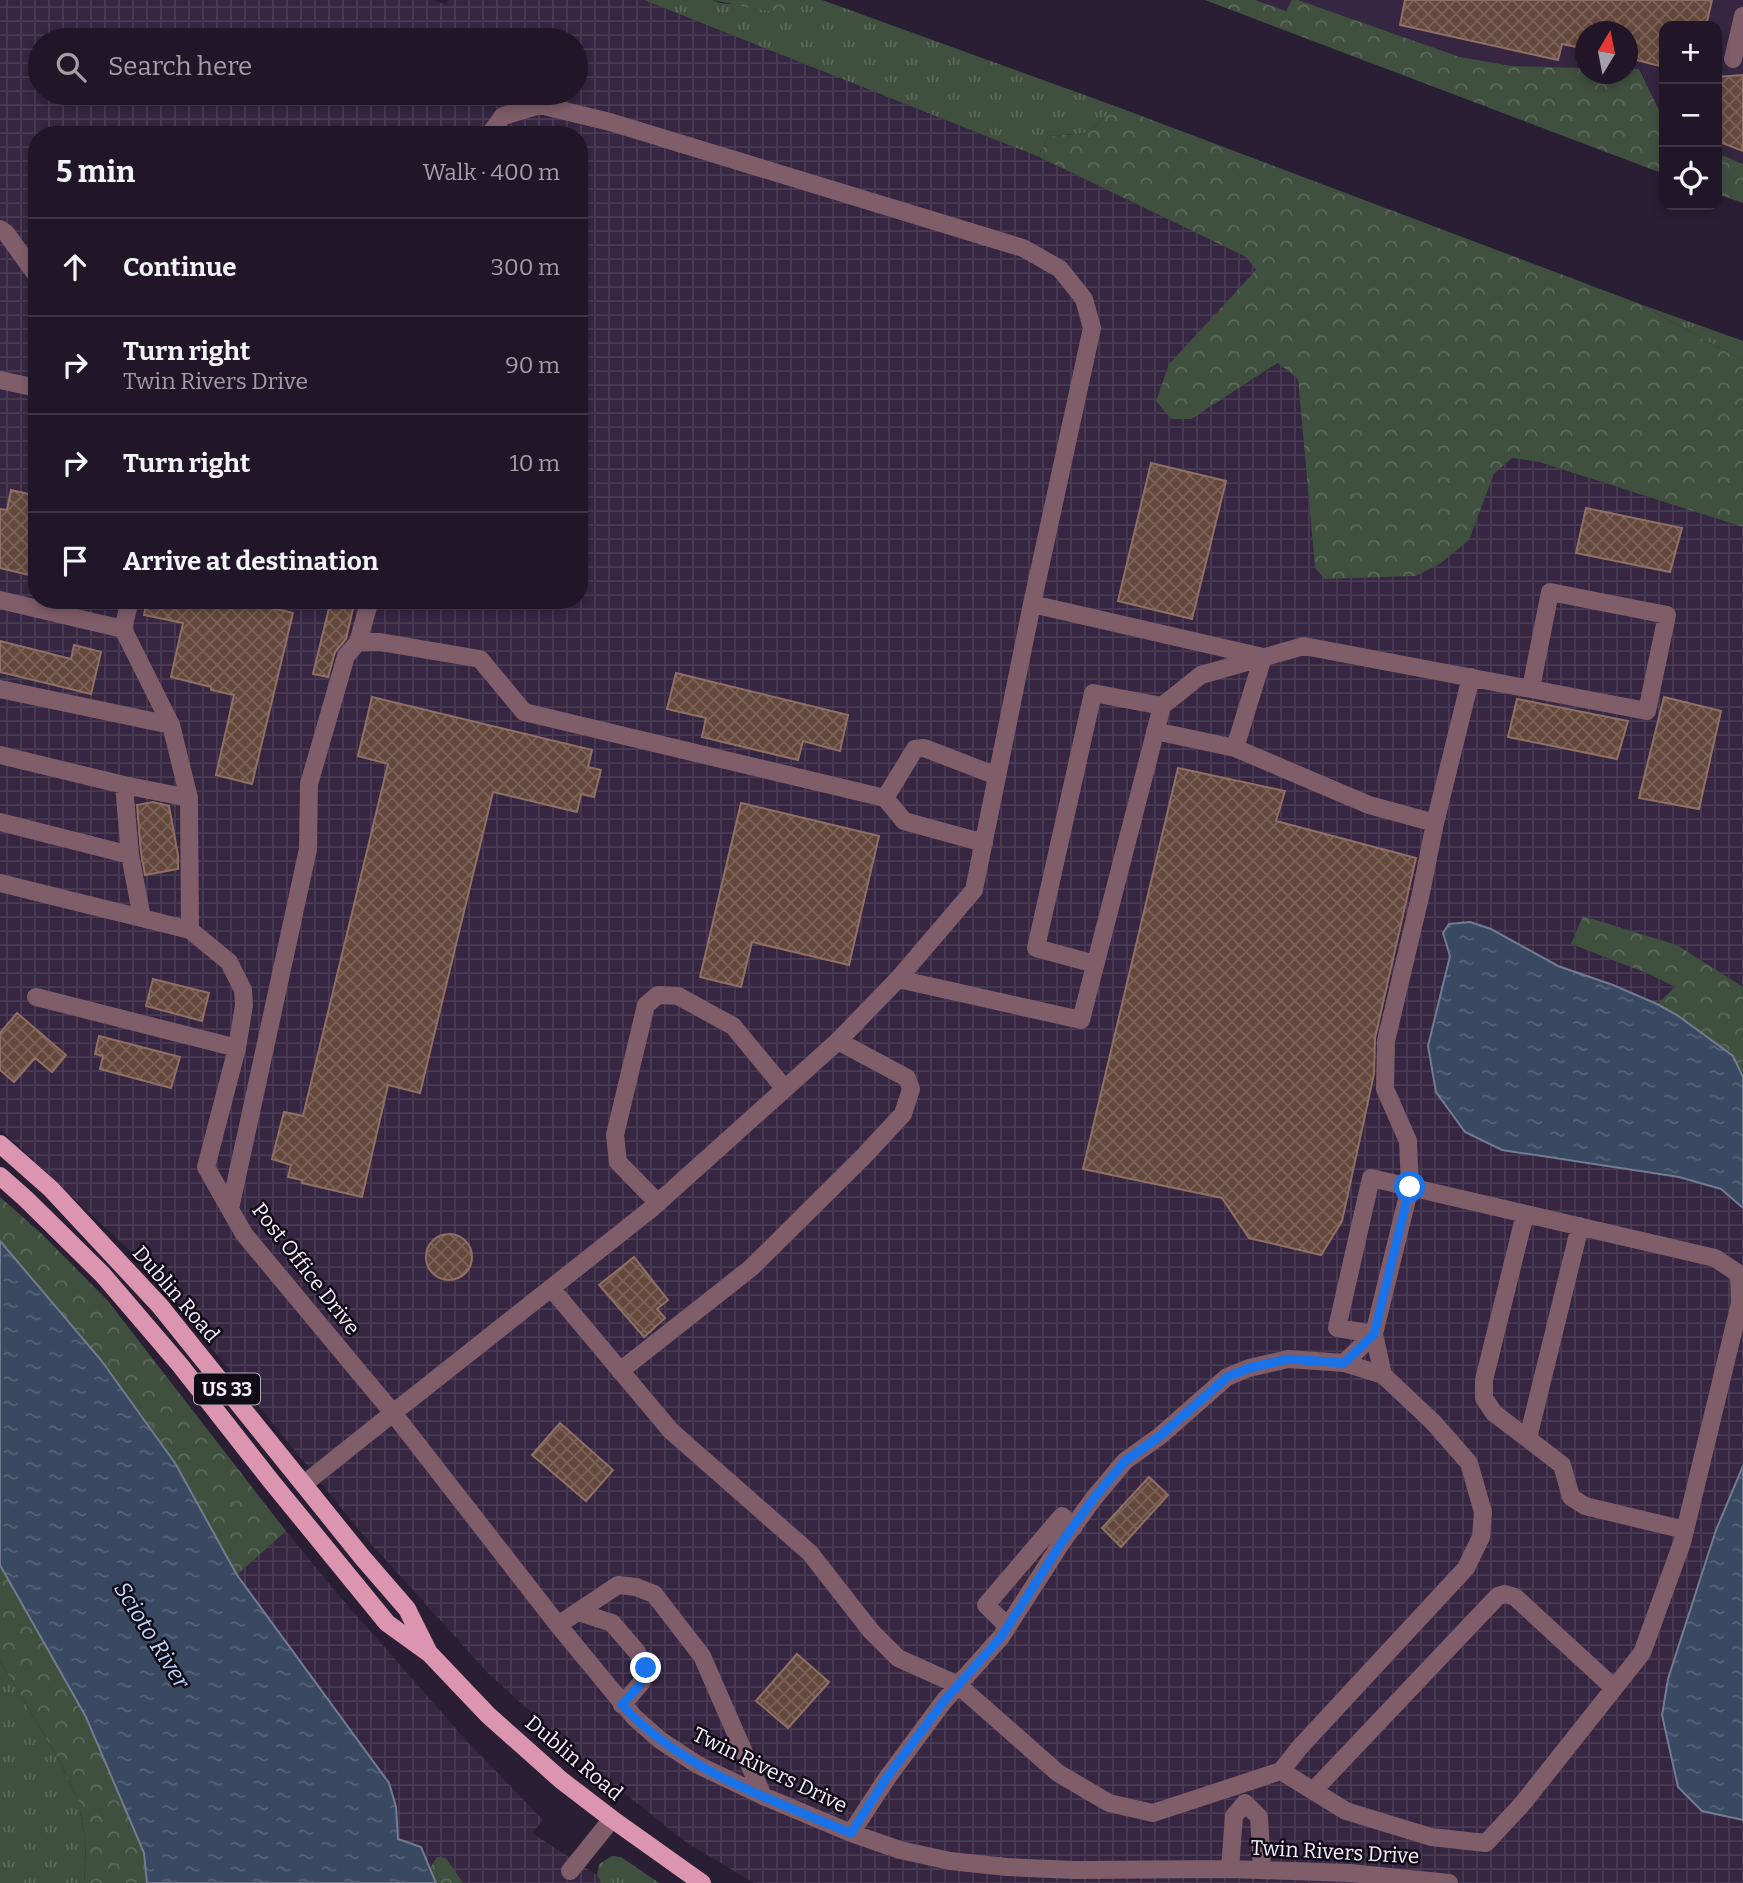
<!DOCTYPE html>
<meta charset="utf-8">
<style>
body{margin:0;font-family:Bitter,serif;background:#281f2f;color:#f1f3f6}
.controls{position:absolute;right:21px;top:21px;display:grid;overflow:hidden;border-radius:14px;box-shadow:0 4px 10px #0003}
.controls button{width:63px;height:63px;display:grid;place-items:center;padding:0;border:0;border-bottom:2px solid #3d3544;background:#201627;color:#f1f3f6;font:35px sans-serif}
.compass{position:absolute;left:1575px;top:21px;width:63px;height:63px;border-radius:50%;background:#201627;box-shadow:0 4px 10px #0003;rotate:10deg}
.stop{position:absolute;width:21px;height:21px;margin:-16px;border:5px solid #1a73e8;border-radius:50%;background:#fff}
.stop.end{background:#1a73e8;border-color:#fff;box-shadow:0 2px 7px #0008}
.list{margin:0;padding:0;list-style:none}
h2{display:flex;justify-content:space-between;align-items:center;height:91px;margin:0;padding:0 28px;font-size:30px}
h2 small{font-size:23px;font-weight:400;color:#a29fa7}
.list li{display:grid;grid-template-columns:46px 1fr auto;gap:21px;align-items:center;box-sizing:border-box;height:98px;padding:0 28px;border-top:2px solid #3d3544}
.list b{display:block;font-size:26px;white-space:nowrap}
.list p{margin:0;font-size:23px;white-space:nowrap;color:#a29fa7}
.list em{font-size:23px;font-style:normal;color:#a29fa7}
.icon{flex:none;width:38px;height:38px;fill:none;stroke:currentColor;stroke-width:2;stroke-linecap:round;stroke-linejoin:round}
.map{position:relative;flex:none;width:1743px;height:1883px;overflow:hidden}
.search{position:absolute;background:#201627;box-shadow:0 4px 10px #0003;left:28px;top:28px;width:560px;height:77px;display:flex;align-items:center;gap:18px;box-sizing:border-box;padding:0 24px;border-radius:38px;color:#a29fa7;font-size:26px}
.panel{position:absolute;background:#201627;box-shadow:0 4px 10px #0003;left:28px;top:126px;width:560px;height:483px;border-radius:28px}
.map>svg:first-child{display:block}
</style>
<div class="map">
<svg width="1743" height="1883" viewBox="0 0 1743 1883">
<defs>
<pattern id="industrial-grid" width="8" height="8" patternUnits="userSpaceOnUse" patternTransform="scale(1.75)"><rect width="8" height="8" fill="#362642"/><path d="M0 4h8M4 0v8" fill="none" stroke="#4a3b55"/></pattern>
<pattern id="grass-tufts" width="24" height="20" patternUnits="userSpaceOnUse" patternTransform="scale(1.75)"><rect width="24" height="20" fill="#40503f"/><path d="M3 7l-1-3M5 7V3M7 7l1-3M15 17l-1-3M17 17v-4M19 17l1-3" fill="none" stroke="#5c6a5c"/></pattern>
<pattern id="forest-crowns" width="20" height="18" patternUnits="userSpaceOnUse" patternTransform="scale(1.75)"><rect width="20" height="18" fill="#40503f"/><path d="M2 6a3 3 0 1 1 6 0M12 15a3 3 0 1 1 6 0" fill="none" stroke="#5c6a5c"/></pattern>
<pattern id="water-ripples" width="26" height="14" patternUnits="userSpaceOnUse" patternTransform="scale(1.75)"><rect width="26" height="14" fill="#394961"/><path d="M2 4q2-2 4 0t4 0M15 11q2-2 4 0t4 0" fill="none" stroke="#566479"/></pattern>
<pattern id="building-cross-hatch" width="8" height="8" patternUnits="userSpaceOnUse" patternTransform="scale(1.75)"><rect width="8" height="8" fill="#65483c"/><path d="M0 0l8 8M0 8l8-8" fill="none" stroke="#7c6359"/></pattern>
</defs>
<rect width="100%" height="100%" fill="#2a1e34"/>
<path fill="#362642" d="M1255,0H1292L1286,12Z
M1298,0H1743V164L1717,153V26H1664V120L1640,69H1628V32H1586L1585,68L1512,66L1460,57Z"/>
<path fill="url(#industrial-grid)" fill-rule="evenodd" d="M0,0H432L446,5L448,0H644L1039,157L1246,257L1257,270L1169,364L1190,419L1279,363L1298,379L1315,568L1374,577L1416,576L1469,540L1494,474L1512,458L1539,462L1743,527V987L1677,945L1583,916L1571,944L1649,974L1675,987L1657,1004L1613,985L1558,966L1491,929L1470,922L1449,924L1444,933L1450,956L1440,997L1502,1150L1679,1177L1721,1189L1743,1208V1466L1716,1530L1668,1679L1702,1811L1743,1820V1883H754L687,1843L590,1766L488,1673L363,1535L142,1262L0,1129ZM40,40H576V93H40ZM37,135H579V600H37Z
M286,1531L335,1591L466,1740L543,1820L532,1833L597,1875L601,1883H463L437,1857L430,1868L421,1847L398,1839L396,1807L237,1575Z"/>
<path fill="url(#grass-tufts)" d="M644,0H712L720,3L801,10V0H822L1115,106L1089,133L1048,136L1039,157Z
M1640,304L1743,341V361Z
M0,1661L57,1756L78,1800L86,1843L84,1883H0Z
M612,1856L621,1857L659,1883H601L597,1875L599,1864Z"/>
<path fill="url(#forest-crowns)" d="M712,0H801V10L789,15Z
M1205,0H1255L1286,11L1292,0H1298L1460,57L1512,66L1585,68L1586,74H1628V69H1639L1664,120V174Z
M1115,106L1640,304L1743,361V527L1539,462L1512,458L1494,474L1469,540L1441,563L1416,576L1325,579L1315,568L1298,379L1278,363L1191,419H1171L1156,401L1169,364L1256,270L1246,257L1039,157L1048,136L1089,133Z
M1717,153L1743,164V203L1717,194Z
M1583,916L1677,945L1743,987V1077L1733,1056L1677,1015L1657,1004L1675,987L1649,974L1571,944Z
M0,1197L42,1234L108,1301L286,1531L237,1575L175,1463L101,1360L0,1241Z
M0,1565L86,1717L144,1853L147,1883H84L86,1843L78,1800L57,1756L0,1661Z
M437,1857L446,1858L463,1883H436L430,1868Z"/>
<path fill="url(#water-ripples)" stroke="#727b90" stroke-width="2" d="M1470,922L1491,929L1558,966L1613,985L1657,1004L1677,1015L1733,1056L1743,1077V1208L1721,1189L1679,1177L1502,1150L1465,1132L1436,1092L1428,1046L1450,956L1443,933L1449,924Z
M0,1241L101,1360L175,1463L237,1575L389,1783L396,1807L398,1839L421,1847L436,1883H147L144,1853L86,1717L0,1565Z
M1743,1466V1820L1702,1811L1678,1787L1662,1715L1668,1679L1716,1530Z"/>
<path fill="url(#building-cross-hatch)" stroke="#907064" stroke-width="2" d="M1405,0H1712L1706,26H1664V67L1628,58V32H1586V49L1562,44L1558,60L1400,25Z
M1743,75V151L1717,141V77Z
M1151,463L1226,481L1192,619L1118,601Z
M11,490L37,496V577L0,568V509L7,510Z
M1586,508L1682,528L1670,572L1576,553Z
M147,600H238L293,613L252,784L216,775L234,695L211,690V687L171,677L183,623L144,615Z
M331,600H355L346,639L335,652L328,677L313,674Z
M0,641L71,659L74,645L101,652L91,694L0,672Z
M676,673L848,715L840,751L803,741L798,760L702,737L706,718L667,709Z
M372,697L592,750L588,767L601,770L594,797L581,794L577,812L493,792L420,1093L388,1085L362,1197L302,1183V1180L288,1177L291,1165L272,1159L284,1112L303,1116L388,764L358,756Z
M1664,697L1721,711L1699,809L1639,798Z
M1517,699L1628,721L1617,759L1508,737Z
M1178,768L1285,791L1276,821L1416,858L1375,1038L1374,1074L1342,1221L1321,1255L1249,1238L1222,1198L1083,1169Z
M153,802L169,806L178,855V869L145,875L141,853L137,805Z
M741,803L879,836L849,965L752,942L741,987L700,977Z
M153,979L209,993L202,1021L146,1006Z
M17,1013L66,1055L52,1072L35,1058L14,1082L0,1070V1033Z
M99,1036L180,1057L171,1088L100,1069L103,1056L95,1054Z
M426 1257a23 23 0 1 1 46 0a23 23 0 1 1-46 0Z
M634,1257L668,1300L657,1309L665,1318L644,1337L599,1285Z
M560,1423L613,1470L586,1501L532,1455Z
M1149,1477L1168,1495L1121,1547L1102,1528Z
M797,1654L829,1682L788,1728L756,1701Z"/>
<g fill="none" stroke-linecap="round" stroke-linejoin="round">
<path stroke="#7f5d69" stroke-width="18" d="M1733,59L1743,16
M489,135L503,116L540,105L610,122L1023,248L1060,269L1084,299L1092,328L1032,604L974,890L898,979L838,1041L651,1209L393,1413L558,1625L634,1717L660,1740L698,1765L763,1796L851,1833L900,1850L950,1861L1007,1867L1075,1870L1230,1869L1350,1873L1449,1883
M0,229L6,233L37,276
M0,380L37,388
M0,600L123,629L171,725
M1032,604L1263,657L1235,748L1155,731
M123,629L130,600
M358,642L370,600
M0,689L171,725L189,798L190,930
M1162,706L1201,675L1304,646L1647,711L1667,615L1550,592L1531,688
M0,755L124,785L189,798
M124,785L130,855
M885,798L915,749L924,748L997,776
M0,822L130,855L142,918
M1435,823L1471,677
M0,883L190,930L229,962L243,990L244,1005L237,1048L206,1167L244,1234L393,1413L304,1484
M898,979L1081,1020L1162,706L1093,693L1036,948L1095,964
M36,997L237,1048
M658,1203L618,1162L615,1135L646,1005L658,995L678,996L733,1026L785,1089
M230,1209L308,849L309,784L346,656L358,642H380L480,659L524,712L885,798L904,821L984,843
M1525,1214L1484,1380V1398L1494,1413L1562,1465L1571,1497L1585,1506L1685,1530
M551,1288L671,1431L810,1553L871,1631L898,1658L958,1685L1058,1773L1109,1803L1153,1813L1281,1771L1346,1811L1431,1837L1486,1843L1523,1803L1642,1653L1682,1543L1740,1303L1739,1274L1715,1258L1371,1178L1337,1328L1374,1334L1410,1187L1408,1141L1385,1089L1386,1041L1421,893L1435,823L1369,805L1235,748
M1344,1363L1374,1334L1383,1375
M620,1371L751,1268L863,1157L903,1114L911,1089L907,1078L838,1041
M1528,1438L1580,1226
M578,1612L612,1623L637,1652L646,1669L641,1683L622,1705
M558,1625L618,1585L636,1587L654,1594L702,1656L763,1796
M1008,1627L986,1605L1062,1516L1074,1527
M1313,1791L1498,1596L1505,1594L1515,1597L1614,1688
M851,1833L887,1778L944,1701L1001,1637L1062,1542L1094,1498L1125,1461L1160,1436L1227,1377L1249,1368L1288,1359L1344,1363L1383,1375L1433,1422L1469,1463L1483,1512L1481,1537L1466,1568L1300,1747L1281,1771
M1230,1869L1234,1816L1245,1803L1259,1817L1262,1869
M570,1871L612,1819"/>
<path stroke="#db95af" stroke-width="18" d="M0,1144L51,1189L160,1306L362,1557L407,1609L428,1651
M0,1176L26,1199L103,1275L180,1365L271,1481L387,1623L430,1654L488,1715L561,1780L612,1819L702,1883"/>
</g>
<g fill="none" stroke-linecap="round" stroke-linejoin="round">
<path stroke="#1a73e8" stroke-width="9" d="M646,1668L641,1683L622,1705C682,1770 772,1800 851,1833L887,1777L944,1701L1001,1637L1062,1542L1094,1498L1125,1461L1160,1436L1227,1377L1249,1368L1288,1359L1344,1363L1374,1334L1410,1187"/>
</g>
<g text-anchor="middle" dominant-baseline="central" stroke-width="5" stroke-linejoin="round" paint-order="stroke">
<rect fill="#100b15" stroke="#b2abb9" stroke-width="2" x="194" y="1373.5" width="66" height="31" rx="5"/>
<g font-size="19" font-weight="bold" fill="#f7efff">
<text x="227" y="1389">US 33</text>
</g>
<g font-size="21" fill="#f7efff" stroke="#100b15">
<text transform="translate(306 1269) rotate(52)">Post Office Drive</text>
<text transform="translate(176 1294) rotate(49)">Dublin Road</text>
<text transform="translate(574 1758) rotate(40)">Dublin Road</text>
<text transform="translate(770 1770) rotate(26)">Twin Rivers Drive</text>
<text transform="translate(1335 1852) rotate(3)">Twin Rivers Drive</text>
</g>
<g font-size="23" font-style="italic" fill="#bed7fe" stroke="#100b15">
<text transform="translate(152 1635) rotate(58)">Scioto River</text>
</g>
</g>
</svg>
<div class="controls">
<button>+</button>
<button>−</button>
<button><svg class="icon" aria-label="locate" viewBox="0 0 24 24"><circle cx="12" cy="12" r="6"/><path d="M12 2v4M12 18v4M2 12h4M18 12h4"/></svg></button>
</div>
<svg class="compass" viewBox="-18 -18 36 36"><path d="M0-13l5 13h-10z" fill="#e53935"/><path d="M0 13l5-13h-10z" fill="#a29fa7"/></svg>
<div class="stop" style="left:1410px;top:1187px"></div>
<div class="stop end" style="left:646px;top:1668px"></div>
<div class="search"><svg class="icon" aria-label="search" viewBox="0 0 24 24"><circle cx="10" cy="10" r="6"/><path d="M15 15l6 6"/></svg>Search here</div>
<section class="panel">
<h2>5 min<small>Walk · 400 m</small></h2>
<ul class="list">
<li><svg class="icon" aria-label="ahead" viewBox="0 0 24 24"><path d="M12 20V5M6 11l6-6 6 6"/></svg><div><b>Continue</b></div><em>300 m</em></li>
<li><svg class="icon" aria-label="right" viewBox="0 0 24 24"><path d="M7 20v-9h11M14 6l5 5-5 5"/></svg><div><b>Turn right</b><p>Twin Rivers Drive</p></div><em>90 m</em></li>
<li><svg class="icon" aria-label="right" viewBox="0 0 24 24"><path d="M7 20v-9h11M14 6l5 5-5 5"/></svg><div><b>Turn right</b></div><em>10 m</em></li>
<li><svg class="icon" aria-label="arrive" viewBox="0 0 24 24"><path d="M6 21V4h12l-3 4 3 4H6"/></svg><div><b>Arrive at destination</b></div></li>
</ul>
</section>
</div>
